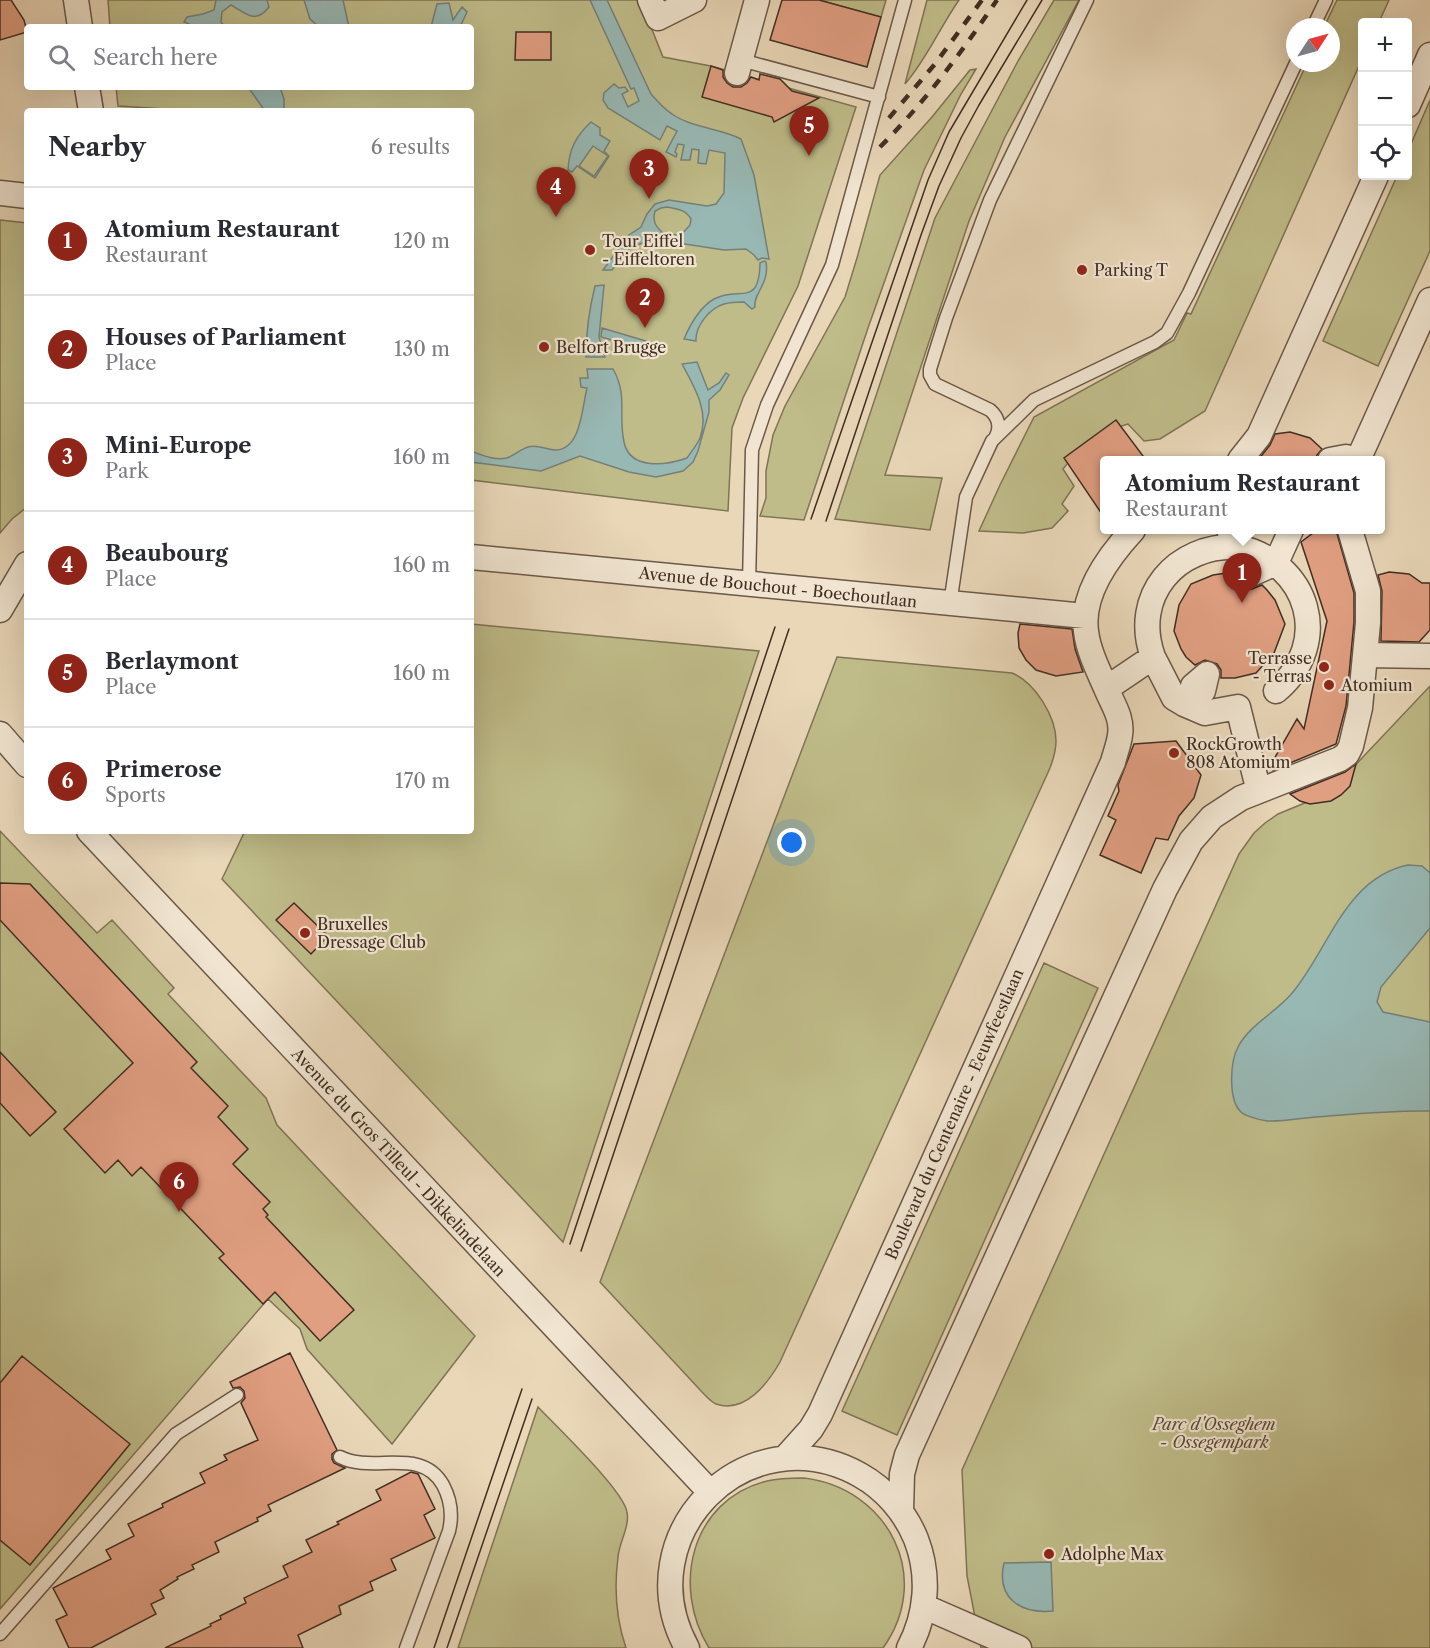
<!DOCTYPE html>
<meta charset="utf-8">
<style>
body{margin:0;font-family:"Libre Caslon Text",serif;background:#f7f7f7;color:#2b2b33}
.controls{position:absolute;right:18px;top:18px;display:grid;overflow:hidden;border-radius:6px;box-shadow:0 6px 24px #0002}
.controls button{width:54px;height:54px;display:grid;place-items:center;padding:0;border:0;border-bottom:2px solid #e1e1e2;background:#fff;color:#2b2b33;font:30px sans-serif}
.compass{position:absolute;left:1286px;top:18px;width:54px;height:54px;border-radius:50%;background:#fff;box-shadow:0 6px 24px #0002;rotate:54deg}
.you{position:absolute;left:792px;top:843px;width:21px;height:21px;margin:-15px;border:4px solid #fff;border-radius:50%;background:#1a73e8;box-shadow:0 0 0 9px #1a73e833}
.badge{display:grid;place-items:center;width:39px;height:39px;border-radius:50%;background:#8f2418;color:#fff;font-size:20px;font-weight:700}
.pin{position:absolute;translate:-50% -50px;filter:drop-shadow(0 2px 3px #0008)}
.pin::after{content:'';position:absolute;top:32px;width:21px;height:18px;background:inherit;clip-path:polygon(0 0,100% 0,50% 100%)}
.popup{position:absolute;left:1100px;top:456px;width:285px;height:78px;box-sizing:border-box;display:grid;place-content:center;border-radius:6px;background:#fff;filter:drop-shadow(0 2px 4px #0005);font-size:20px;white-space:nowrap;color:#7c7c81}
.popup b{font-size:22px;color:#2b2b33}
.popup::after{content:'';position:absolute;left:50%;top:100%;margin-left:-12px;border:12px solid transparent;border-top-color:#fff}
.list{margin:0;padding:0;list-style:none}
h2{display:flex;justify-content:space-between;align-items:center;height:78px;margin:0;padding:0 24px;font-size:26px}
h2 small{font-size:20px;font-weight:400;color:#7c7c81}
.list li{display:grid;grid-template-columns:39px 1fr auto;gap:18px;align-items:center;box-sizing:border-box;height:108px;padding:0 24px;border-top:2px solid #e1e1e2}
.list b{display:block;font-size:22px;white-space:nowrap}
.list p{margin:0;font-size:20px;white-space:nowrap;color:#7c7c81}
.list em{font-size:20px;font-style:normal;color:#7c7c81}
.icon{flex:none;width:33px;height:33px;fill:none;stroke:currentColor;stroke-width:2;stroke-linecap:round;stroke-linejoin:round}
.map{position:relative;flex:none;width:1430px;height:1648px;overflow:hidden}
.search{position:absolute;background:#fff;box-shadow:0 6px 24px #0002;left:24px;top:24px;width:450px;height:66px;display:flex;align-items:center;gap:15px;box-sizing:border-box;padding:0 21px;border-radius:6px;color:#7c7c81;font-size:22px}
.panel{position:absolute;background:#fff;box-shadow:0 6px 24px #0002;left:24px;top:108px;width:450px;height:726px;border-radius:6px}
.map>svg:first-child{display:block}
</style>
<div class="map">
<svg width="1430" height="1648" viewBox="0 0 1430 1648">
<rect width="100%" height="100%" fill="#e9d7b8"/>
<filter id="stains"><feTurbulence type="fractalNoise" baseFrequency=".00333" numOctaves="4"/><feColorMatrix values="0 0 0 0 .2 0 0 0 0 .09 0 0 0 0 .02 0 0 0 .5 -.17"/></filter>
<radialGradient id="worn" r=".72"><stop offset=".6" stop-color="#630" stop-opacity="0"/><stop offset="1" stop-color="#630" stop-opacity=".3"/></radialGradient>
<path fill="#bfbc89" stroke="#807456" stroke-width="1.5" d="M108,0H681L647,17L663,57L711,66L856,107L798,286L743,398L732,428L728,511L471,480V111H197L118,106L116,87H471V27H110Z
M819,0H886L881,17Z
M927,0H959C940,27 927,59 905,84Z
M1054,0H1079L1005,137L969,221L885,475L942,478L930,530L835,519L935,218L1018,61Z
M1337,0H1389L1379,22H1362V59L1205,411L1160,439L1144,441L1128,424C1108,429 1075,452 1063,469L1074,486L1062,504L1068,511L1052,528L1023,533L979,531L1000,485L1034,417L1174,340L1187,313L1191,314L1307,63H1331V27H1324Z
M976,69L961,94L924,170L868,328L804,520L760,516L766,498V471L773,435L785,406L845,297L857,258L880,175L932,117L970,70Z
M1430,100V251L1378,366L1323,341L1397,176H1408V151Z
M0,220L27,223V507L12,519L0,533Z
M471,624L759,651L563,1242L222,879L245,831H471Z
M837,657L1012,673C1035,682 1056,717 1056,741C1056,750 1053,760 1050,768L780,1362C768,1383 745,1414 716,1404C711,1402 706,1396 702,1392L600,1282Z
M1430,686V1648H981L967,1576L962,1470L1239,854L1254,833L1265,823L1278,814L1329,793Z
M0,831L97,933L112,920L174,988L168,994L266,1098L277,1125L475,1336L392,1444L307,1349L300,1329L268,1299L0,1609Z
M1044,963L1098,988L897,1435L842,1411Z
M538,1407C557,1427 623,1490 627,1512C630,1526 619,1543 618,1557C614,1588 616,1619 626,1648H458Z
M804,1478C888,1488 934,1577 883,1648H709C671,1586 691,1500 767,1481C779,1478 792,1478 804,1478Z"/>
<path fill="#98b8b4" stroke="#75807a" stroke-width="1.5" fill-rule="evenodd" d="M216,0H267L269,7C255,25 246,13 231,5L222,12L221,22L225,27H196L184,22L187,17L203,14L214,10Z
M304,0H343L349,27H319L310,19Z
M590,0H607L651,94C657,101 664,109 672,114C692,128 719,128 741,139L754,175L769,259L762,258L758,260L754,255L746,249L724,250L652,239L630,248L612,270H603L629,235L641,227L647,214L655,204L669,200L707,206L716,204L724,193L725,153L709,150L706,164L698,163L699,150L692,149L690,160H681L684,145L678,144L675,152L677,154L676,157L666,152L677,131L667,126L660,140L608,108L603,100L604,93L614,84L619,88L625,87L628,91L622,94L628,107L639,101L634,88L631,89ZM667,207C677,209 685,209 691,219L690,225L681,235L664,234C656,227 652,222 655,211L661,208Z
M449,3L453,20L462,7L467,12L460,27H431L437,4Z
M248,87H280L284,99V111H265Z
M591,122L600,128V135L610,141L604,151L609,156L595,178L577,166L572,172L568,170C569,149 576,136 591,122ZM593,146L608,156L594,176L579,166Z
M764,261L766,262C770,284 753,293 755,307L752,309L744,302C738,302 731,302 724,304C710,308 695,326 696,341L684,339C690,325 700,307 714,299C739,285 759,309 760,263Z
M604,285L599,337L605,357H586C586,333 589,310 595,286Z
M602,328L656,344L661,347L663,351L654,352L601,337Z
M697,362L708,390L719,383L726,373L729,375L720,390L709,400V412L698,451L693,462L683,471L656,477L629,472L580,456L541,471L471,462V451C482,455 495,461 507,458C515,455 521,449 528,447C538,444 546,450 556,450C581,449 582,408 587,388L581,387L580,378H588L587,369H613C628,395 618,415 624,442C630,471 667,465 687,458C691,452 697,445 700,438C710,412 694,386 682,364Z
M1408,865L1422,866L1430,873V928L1381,987L1377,1002L1383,1012L1430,1022V1111C1392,1110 1354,1114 1316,1117C1301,1118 1282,1122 1267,1121C1260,1120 1245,1116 1241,1112C1228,1100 1230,1062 1238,1047C1250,1024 1277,1012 1293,992C1329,949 1345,878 1408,865Z
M1051,1562L1053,1611C1020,1614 996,1598 1004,1563Z"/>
<path fill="#e19f82" stroke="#412d22" stroke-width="1.5" d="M0,0H11L24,20L27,32L0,40Z
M782,0H819L881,17L867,67L770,40Z
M516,32H551V60H515Z
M711,66L723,70V77L727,83L733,87H741L747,83L751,77L759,80L760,74L780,79L792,91L819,98L774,122L772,117L702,97Z
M1116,420L1146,460H1104V517L1064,458Z
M1290,432L1310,438L1322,449L1317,455L1316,460H1258L1270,445L1275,434Z
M1317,530H1336L1354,593V622L1346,706L1336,744L1273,770L1270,766L1297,719L1304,729L1327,621L1301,542Z
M1233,572L1236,590L1239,588L1245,590L1252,589L1262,585L1267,590L1275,600L1285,624L1274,653L1256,673L1235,678H1221V670L1217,664L1205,660L1195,665L1186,657L1181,649L1174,631L1179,605L1191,584L1213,575Z
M1389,572L1409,574L1422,583H1430V630L1419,642L1381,641L1382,591L1378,575Z
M1020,624L1072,629L1075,649L1083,672L1056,676L1036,670L1026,660L1019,648L1018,633Z
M1176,741L1201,775L1194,798L1179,816L1168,840L1156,838L1141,873L1100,855L1116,820L1108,816L1119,791L1118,785L1134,744Z
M1356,764L1350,786L1341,795L1331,801L1310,804L1300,801L1290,794L1345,772Z
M0,883L30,884L197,1062L191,1068L228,1106L218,1117L248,1149L233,1164L270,1202L263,1209L268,1215L266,1217L354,1310L320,1341L275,1292L263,1304L219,1258L224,1254L141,1167L132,1176L118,1160L105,1173L64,1129L133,1063L0,920Z
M294,903L328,936L311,954L276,920Z
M0,1052L56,1112L30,1136L0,1103Z
M290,1353L337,1450L332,1454V1459L334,1463L345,1468L268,1505L271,1511L257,1518L258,1521L215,1542L219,1552L192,1565L194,1569L177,1577L178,1579L160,1590L164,1598L151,1604L156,1614L91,1648H69L56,1620L67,1615L53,1588L111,1559L106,1550L134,1536L128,1524L163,1507L162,1504L205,1483L200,1473L227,1460L224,1455L258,1440L241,1403L245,1398L244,1391L240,1387L233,1388L230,1382Z
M22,1356L130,1444L30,1565L0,1540V1383Z
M411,1472L418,1474L435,1509L424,1515L435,1538L391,1559L396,1570L370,1582L373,1590L339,1606L341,1614L298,1635L303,1648H165L211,1626L210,1624L221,1619L220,1616L246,1603L244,1598L288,1577L283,1566L312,1552L306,1540L339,1524L337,1522L381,1500L376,1490Z"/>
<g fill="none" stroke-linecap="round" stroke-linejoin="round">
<g stroke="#6b5848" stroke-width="15">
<path id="lane" d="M1313,27L1326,0
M741,60L879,97
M996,436C1001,426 998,417 990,410L935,384L930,375V369L946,318L990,200L1087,0
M749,584L752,450L767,405L832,265L905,0
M950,604L966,497L992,441L1034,400L1155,342L1167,333L1189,293L1296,63
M340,1457C373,1474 421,1446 443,1485C451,1500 453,1514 449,1531L406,1648
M0,1634L176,1434L237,1395"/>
</g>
<g stroke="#6b5848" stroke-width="27">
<path id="street" d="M76,0L80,27
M650,0L658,18L694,0
M737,73L757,0
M87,87L91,111
M1408,105L1430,55
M0,193L27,196
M1240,460L1259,436L1376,176
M1330,460L1346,457
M1358,460L1430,300
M1229,530L1238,547C1309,563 1333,643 1276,691
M471,557L1085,616
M1247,576L1276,563L1291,530
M0,610L27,564
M1365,655L1430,656
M1153,657C1131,596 1176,544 1238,547
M1113,684L1153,657L1174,698L1184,704L1205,713L1238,707L1257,784
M1193,686L1207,674L1203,691
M0,734L27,765
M89,831L710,1492
M785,1458L811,1429L820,1414L1113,762C1115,754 1119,744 1120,735C1123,718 1112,703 1106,688C1098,670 1088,650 1086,631C1081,594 1109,556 1133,530
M901,1511L902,1474L907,1455L1165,889L1191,841L1212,817L1241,798L1340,759L1347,754L1351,746L1360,708L1368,623V591L1350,530
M923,1606L1019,1648
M687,1648C625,1535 747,1412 860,1475C885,1489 905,1512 916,1539C930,1575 927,1614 909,1648"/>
</g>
<use href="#lane" stroke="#f1e5d1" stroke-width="12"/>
<use href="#street" stroke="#f1e5d1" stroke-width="24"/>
<path stroke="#412d22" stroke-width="1.5" d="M811,519L928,180L949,132L1027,0
M826,521L921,235L939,186L961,138L979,105L1042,0
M570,1244L775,627
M581,1251L789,629
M434,1648L522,1389
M447,1648L532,1399"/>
<path stroke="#412d22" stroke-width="4.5" stroke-dasharray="10 10" stroke-linecap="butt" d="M889,118L935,64L982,0
M880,147C925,102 961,53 997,0"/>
</g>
<g fill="#8f2418" stroke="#f1e5d1" stroke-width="2">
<circle cx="590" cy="250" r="6"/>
<circle cx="1082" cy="270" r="6"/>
<circle cx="544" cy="347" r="6"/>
<circle cx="1324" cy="667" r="6"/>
<circle cx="1329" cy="685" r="6"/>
<circle cx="1174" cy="753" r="6"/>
<circle cx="305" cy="933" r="6"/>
<circle cx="1049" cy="1554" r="6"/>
</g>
<g text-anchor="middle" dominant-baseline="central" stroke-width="4.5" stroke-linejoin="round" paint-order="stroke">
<g font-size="16" fill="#412d22" stroke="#f1e5d1" text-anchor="start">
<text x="602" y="241">Tour Eiffel<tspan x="602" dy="18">- Eiffeltoren</tspan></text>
<text x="1094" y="270">Parking T</text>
<text x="556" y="347">Belfort Brugge</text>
<text x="1312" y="658" text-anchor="end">Terrasse<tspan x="1312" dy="18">- Terras</tspan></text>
<text x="1341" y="685">Atomium</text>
<text x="1186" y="744">RockGrowth<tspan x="1186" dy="18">808 Atomium</tspan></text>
<text x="317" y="924">Bruxelles<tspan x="317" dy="18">Dressage Club</tspan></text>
<text x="1061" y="1554">Adolphe Max</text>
</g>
<g font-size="16" fill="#412d22" stroke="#f1e5d1">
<text transform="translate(778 587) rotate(6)">Avenue de Bouchout - Boechoutlaan</text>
<text transform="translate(954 1114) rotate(-66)">Boulevard du Centenaire - Eeuwfeestlaan</text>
<text transform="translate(399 1162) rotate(47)">Avenue du Gros Tilleul - Dikkelindelaan</text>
</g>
<g font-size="16" font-style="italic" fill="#5a4a37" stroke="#f1e5d1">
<text x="1214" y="1424">Parc d'Osseghem<tspan x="1214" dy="18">- Ossegempark</tspan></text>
</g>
</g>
<rect width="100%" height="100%" filter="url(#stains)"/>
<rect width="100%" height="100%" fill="url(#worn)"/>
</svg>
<div class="controls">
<button>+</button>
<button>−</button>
<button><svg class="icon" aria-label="locate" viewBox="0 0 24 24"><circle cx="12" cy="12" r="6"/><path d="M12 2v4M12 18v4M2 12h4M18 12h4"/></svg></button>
</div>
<svg class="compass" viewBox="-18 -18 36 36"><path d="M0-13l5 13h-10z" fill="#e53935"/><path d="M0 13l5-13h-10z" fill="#7c7c81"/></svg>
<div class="you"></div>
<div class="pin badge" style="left:1242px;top:603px">1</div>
<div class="popup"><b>Atomium Restaurant</b>Restaurant</div>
<div class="pin badge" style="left:645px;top:328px">2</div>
<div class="pin badge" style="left:649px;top:199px">3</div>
<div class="pin badge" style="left:556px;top:217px">4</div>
<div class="pin badge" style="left:809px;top:156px">5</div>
<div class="pin badge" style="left:179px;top:1212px">6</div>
<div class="search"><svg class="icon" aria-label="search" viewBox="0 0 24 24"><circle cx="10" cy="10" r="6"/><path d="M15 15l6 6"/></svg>Search here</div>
<section class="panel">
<h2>Nearby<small>6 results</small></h2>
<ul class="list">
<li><span class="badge">1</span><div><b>Atomium Restaurant</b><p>Restaurant</p></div><em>120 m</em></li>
<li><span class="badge">2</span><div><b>Houses of Parliament</b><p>Place</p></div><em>130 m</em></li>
<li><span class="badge">3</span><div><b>Mini-Europe</b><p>Park</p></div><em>160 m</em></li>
<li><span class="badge">4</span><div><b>Beaubourg</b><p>Place</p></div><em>160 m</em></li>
<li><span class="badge">5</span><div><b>Berlaymont</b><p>Place</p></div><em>160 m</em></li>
<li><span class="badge">6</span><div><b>Primerose</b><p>Sports</p></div><em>170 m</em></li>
</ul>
</section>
</div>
